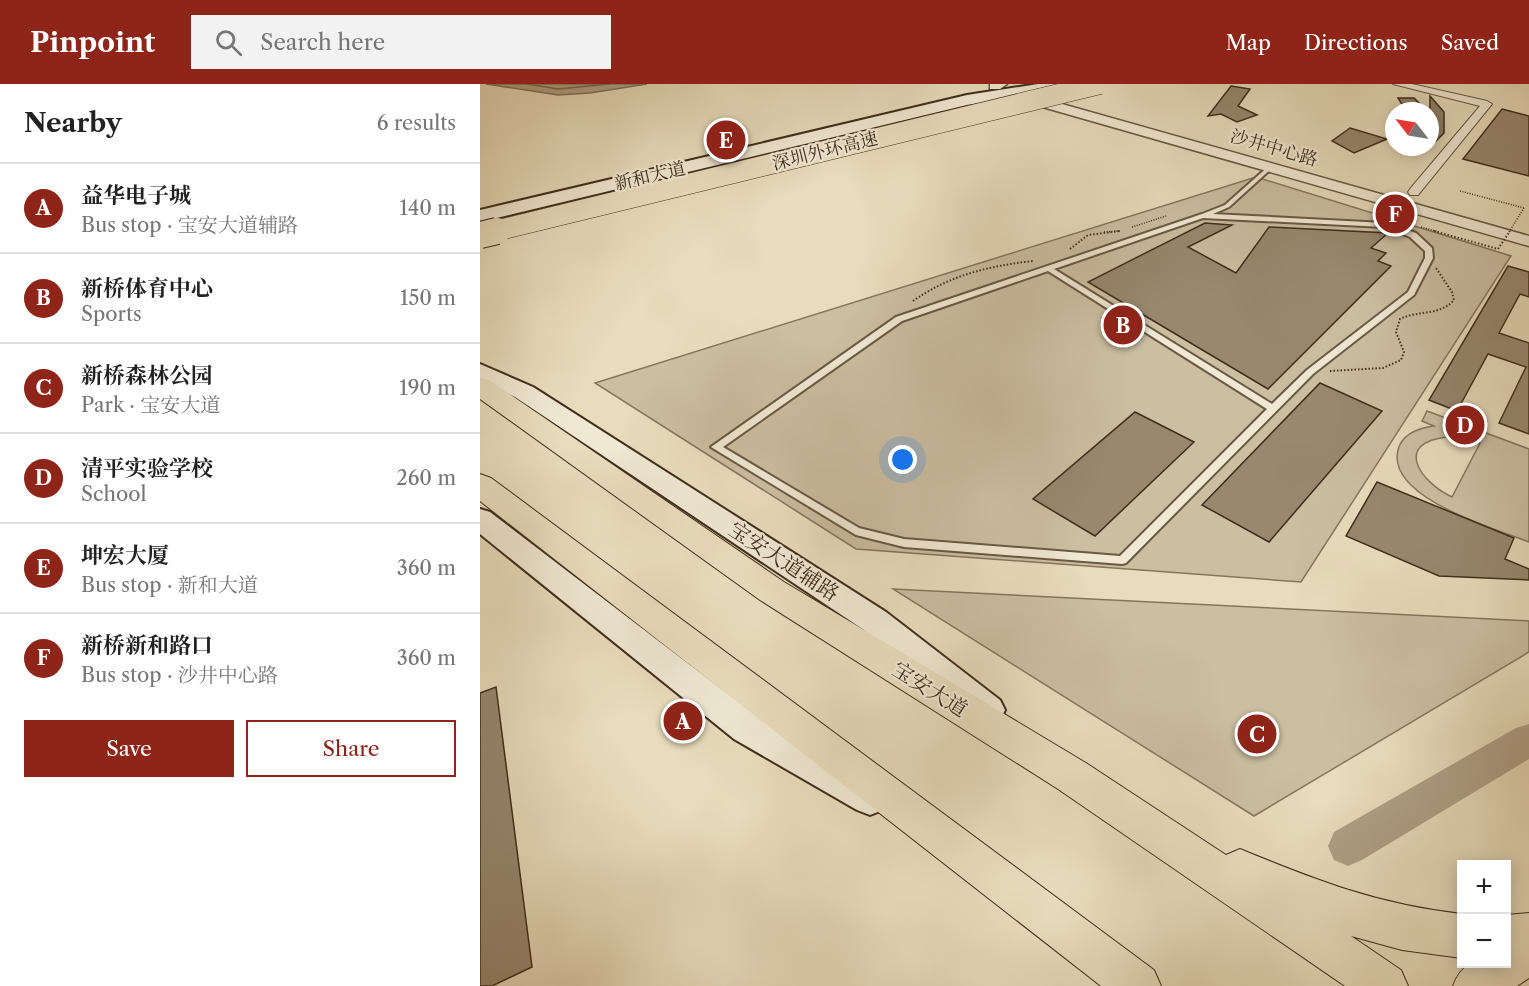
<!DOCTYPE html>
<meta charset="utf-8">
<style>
body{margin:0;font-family:"Libre Caslon Text","Noto Serif SC",serif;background:#f2f2f2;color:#222}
.controls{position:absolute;right:18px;bottom:18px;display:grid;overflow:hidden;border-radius:0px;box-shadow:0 3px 15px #0003}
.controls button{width:54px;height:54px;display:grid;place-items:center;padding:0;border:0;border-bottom:2px solid #e0e0e0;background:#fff;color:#222;font:30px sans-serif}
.compass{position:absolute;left:905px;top:18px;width:54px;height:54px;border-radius:50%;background:#fff;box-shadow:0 3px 15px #0003;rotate:301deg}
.you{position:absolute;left:423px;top:376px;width:21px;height:21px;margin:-15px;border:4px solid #fff;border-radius:50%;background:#1a73e8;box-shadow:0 0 0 9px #1a73e833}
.badge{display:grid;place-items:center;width:39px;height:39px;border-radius:50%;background:#8f2418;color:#fff;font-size:20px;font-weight:700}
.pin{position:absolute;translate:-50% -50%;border:3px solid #fff;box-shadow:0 2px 6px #0006}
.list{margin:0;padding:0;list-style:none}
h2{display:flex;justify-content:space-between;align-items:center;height:78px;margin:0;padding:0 24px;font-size:26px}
h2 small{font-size:20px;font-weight:400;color:#767676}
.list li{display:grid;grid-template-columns:39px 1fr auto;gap:18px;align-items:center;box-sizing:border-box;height:90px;padding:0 24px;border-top:2px solid #e0e0e0}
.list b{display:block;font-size:22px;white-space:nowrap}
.list p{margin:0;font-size:20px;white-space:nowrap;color:#767676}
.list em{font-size:20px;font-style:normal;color:#767676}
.actions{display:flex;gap:12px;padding:18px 24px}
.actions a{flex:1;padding:14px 0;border:2px solid #8f2418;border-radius:0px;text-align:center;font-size:21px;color:#8f2418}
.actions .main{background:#8f2418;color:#fff}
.icon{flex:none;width:33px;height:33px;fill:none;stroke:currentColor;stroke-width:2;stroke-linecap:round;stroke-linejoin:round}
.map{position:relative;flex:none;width:1049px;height:902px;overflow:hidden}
header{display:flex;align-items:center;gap:36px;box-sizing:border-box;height:84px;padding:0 30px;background:#8f2418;color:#fff}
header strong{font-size:28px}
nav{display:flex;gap:33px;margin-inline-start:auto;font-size:21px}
.search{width:420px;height:54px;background:#f2f2f2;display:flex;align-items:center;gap:15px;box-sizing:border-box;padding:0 21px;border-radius:0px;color:#767676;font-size:22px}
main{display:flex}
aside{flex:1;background:#fff}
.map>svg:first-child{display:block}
</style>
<header>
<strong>Pinpoint</strong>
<div class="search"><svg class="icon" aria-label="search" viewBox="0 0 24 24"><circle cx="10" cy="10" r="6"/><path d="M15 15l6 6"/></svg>Search here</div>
<nav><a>Map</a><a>Directions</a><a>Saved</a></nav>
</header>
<main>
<aside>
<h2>Nearby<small>6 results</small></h2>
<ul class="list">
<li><span class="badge">A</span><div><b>益华电子城</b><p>Bus stop · 宝安大道辅路</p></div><em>140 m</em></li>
<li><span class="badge">B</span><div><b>新桥体育中心</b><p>Sports</p></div><em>150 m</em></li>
<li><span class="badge">C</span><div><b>新桥森林公园</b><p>Park · 宝安大道</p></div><em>190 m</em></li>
<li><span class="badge">D</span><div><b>清平实验学校</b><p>School</p></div><em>260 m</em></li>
<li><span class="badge">E</span><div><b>坤宏大厦</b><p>Bus stop · 新和大道</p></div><em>360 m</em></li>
<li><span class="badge">F</span><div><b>新桥新和路口</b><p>Bus stop · 沙井中心路</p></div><em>360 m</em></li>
</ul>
<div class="actions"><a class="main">Save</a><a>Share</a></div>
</aside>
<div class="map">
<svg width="1049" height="902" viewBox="0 0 1049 902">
<rect width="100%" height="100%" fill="#e8dcbc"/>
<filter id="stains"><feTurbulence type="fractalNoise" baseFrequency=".00333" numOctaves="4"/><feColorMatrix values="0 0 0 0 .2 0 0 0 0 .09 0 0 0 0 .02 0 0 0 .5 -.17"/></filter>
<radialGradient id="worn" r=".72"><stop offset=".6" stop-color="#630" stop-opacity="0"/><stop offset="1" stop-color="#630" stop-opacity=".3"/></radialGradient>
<path fill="#cbbea1" stroke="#85765e" stroke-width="1.5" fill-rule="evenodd" d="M776,93L1031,172L821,498L376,465L115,299Z
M947,327L1049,365V458C1016,445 906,414 918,366C922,350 939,344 954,342L942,337ZM967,353L1000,359L972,413C940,398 913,359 967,353Z
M413,505L1049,537V568L774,732Z"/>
<path fill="#afa086" stroke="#82725c" stroke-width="1.5" d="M6,0H167L110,9L78,11Z"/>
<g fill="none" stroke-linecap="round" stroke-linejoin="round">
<path stroke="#776651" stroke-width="1.5" d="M47,0L78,5L129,0"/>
<path fill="#afa086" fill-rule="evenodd" d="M1049,640V675L882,776L868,782L854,776L848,762L854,748L1036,644Z"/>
</g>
<path fill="#97886f" stroke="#3f2d1c" stroke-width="1.5" d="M751,2L770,5L758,22L777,31L757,38L741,30L728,32Z
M950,12L964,28V49L950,63Z
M918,14H934L947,27H926Z
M1022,25L1049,32V92L983,75Z
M870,44L907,55L874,69L852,57Z
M725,139L752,141L708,163L756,189L789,143L908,149L891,164L906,169L898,177L911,182L788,305L608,198Z
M1028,182L1049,188V213L1040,210L1019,249L1049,259V350L1019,339L1046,283L1008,270L977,327L949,316Z
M840,299L902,327L789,458L722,421Z
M655,328L714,358L615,452L553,415Z
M897,398L1034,454L1025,475L1049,485V496L959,492L866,452Z
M16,603L52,883L12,902H0V609Z"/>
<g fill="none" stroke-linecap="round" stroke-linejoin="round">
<g stroke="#695944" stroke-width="4">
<path id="service" d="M790,81L792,82V84L749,123L733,130L905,139L936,149L952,164L953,174L934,211L833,290L646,479L642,480L424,463L376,451L231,363L416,233L722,130L745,121ZM723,134L904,143L930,153L945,167V174L928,208L827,286L792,320L574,185ZM568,187L787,325L640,472L424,455L379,444L243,363L422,237Z"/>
</g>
<g stroke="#695944" stroke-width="2">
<path id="minor" d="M913,0H932L1007,17L1012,20L938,111H930L928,108L930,105L1000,22Z"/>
</g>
<g stroke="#695944" stroke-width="3">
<path id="tertiary" d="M510,0H527L520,5H510Z
M543,9L1049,152V162L538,16L536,13Z"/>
</g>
<g stroke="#3f2d1c" stroke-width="4">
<path id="secondary" d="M558,0H594L586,5L487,21L0,138V126L487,11Z
M0,280L53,303L406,528L520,616L525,626L520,636L508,641L496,636L384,546L35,313L0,296Z
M0,425L10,428L278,633L403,702L408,714L403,726L390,731L377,726L254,655L0,450Z"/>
</g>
<g stroke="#3f2d1c" stroke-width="2">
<path id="primary" d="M0,294L9,296L304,498L606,679L746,771L760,765C838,797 896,820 982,830V874L922,866L871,852L921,886L928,902H865L578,705L280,516L0,315Z
M0,390L11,394L674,886L681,902H621L0,417Z
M1049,829V894L1037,902H973C985,872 998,880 1026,880V831Z"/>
</g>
<path stroke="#3f2d1c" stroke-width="1.5" stroke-dasharray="1 1.5" stroke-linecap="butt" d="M980,107L1044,124
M652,143L686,132
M941,143L959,148
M624,148L640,147"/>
<path stroke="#3f2d1c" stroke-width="2" stroke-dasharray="1.5 2" stroke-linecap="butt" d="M954,147L1018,165
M590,165L608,151L640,147
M433,217C470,191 509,182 553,177
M850,287L903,284L921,276L924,268L916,248L920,235C938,226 960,232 974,216L972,208L956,184"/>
<use href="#service" fill="#f0e8d3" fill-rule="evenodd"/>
<use href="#minor" fill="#f0e8d3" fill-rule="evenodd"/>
<use href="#tertiary" fill="#f0e8d3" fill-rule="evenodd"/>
<use href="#secondary" fill="#f0e8d3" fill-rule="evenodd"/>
<use href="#primary" fill="#e8dcbc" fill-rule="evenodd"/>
<g stroke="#3f2d1c" stroke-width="21" stroke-linecap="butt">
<path id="motorway-bridge-far1" d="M11,148L620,0"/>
</g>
<g stroke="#3f2d1c" stroke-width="28" stroke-linecap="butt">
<path id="motorway-bridge" d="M0,151L17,147"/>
</g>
<path stroke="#3f2d1c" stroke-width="1.5" stroke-dasharray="1 1.5" stroke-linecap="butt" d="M1029,148L1044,124"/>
<path stroke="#3f2d1c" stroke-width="2" stroke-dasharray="1.5 2" stroke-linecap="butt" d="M1018,165L1030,147"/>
<use href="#motorway-bridge-far1" stroke="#e8dcbc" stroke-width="20"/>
<use href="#motorway-bridge" stroke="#e8dcbc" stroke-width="26"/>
</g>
<g text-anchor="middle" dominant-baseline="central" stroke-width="4.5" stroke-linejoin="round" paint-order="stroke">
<g font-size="18" fill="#3f2d1c" stroke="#f0e8d3">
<text transform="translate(794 64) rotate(16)">沙井中心路</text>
<text transform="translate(345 67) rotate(-14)">深圳外环高速</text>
<text transform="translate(170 92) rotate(-13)">新和大道</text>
</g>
<g font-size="21" fill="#3f2d1c" stroke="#f0e8d3">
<text transform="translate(304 477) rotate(33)">宝安大道辅路</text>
<text transform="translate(450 605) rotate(32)">宝安大道</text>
</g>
</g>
<rect width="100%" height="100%" filter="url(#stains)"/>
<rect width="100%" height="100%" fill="url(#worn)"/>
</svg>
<div class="controls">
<button>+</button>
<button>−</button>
</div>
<svg class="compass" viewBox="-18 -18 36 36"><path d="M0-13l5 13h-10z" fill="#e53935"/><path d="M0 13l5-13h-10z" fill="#767676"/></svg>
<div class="you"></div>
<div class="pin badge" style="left:203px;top:637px">A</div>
<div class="pin badge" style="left:643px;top:241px">B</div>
<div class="pin badge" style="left:777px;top:650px">C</div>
<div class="pin badge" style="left:985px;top:341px">D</div>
<div class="pin badge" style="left:246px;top:56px">E</div>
<div class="pin badge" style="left:915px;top:130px">F</div>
</div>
</main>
